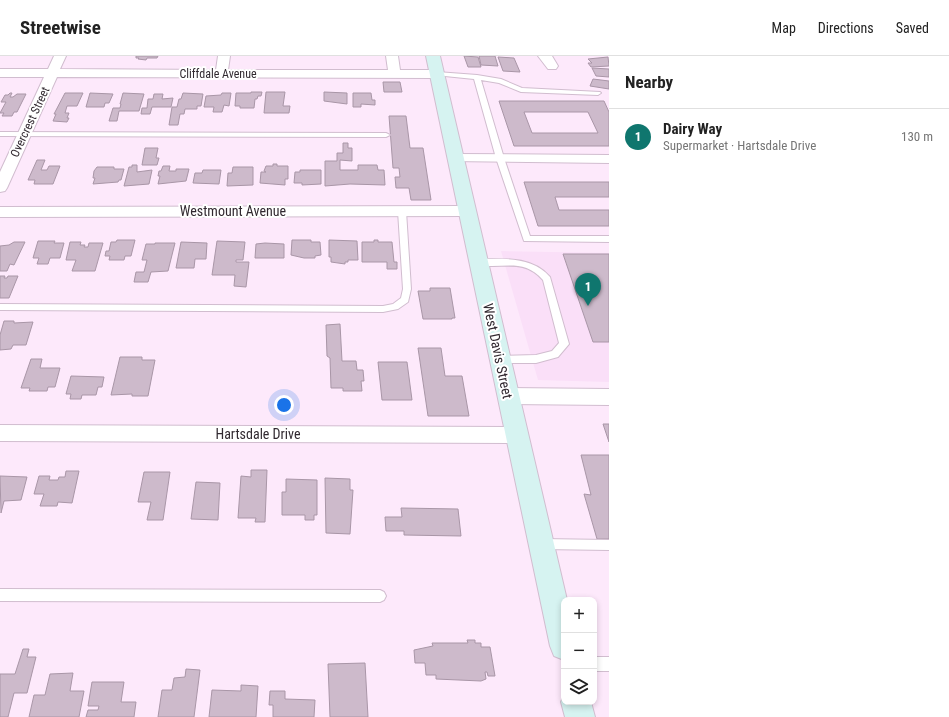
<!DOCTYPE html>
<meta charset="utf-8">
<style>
body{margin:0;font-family:"Roboto Condensed",sans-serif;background:#f6f6f6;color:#222}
.controls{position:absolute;right:12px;bottom:12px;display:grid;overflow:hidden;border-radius:8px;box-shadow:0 2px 6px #0003}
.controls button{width:36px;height:36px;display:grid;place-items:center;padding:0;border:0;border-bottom:1px solid #e0e0e0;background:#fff;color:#222;font:20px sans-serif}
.you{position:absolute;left:284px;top:349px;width:14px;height:14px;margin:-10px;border:3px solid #fff;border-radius:50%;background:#1a73e8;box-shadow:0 0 0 6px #1a73e833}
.badge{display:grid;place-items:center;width:26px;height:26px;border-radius:50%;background:#0f766e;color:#fff;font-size:13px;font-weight:700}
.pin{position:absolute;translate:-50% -33px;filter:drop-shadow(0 1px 2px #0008)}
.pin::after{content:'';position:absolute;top:21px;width:14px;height:12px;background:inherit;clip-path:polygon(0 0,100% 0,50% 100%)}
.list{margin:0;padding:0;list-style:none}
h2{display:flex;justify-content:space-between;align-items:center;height:52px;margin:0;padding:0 16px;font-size:17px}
h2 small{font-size:13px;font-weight:400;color:#767676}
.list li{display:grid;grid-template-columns:26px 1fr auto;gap:12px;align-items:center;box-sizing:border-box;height:56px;padding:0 16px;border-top:1px solid #e0e0e0}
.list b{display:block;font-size:15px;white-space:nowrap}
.list p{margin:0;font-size:13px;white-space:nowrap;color:#767676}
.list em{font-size:13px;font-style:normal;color:#767676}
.icon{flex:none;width:22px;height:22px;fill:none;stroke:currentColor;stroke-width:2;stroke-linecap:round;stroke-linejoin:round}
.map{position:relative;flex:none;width:609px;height:661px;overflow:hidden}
header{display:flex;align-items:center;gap:24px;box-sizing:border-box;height:56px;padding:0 20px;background:#fff;border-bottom:1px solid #e0e0e0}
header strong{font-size:19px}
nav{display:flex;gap:22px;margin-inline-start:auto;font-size:14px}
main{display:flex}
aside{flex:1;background:#fff}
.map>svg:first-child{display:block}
</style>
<header>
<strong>Streetwise</strong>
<nav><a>Map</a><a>Directions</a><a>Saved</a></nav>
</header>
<main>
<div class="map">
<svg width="609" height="661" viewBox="0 0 609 661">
<rect width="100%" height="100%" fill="#fde9fb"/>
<path fill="#fadff8" d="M501,195L609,197V326L538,324Z"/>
<path fill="#cdbacb" stroke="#a996a7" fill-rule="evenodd" d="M136,0H158L157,2H147L146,4L138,3L139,2H136Z
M464,0L478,1L481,11H468Z
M479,0H495L498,10L481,9Z
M498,1L514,2L520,16L503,15Z
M608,1L609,10L591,11L588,7H592L588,3Z
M592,12L609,13V21L596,20Z
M593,23L609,25V33L590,30Z
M383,26H400L402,36H384Z
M251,36H262L261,40H258L257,43H255L254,52H240V50H235L236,37H251Z
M266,36H285L283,50H290L289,57H264Z
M324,36L347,37V48L324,45Z
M10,37H12L10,41H13L17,38H26L17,56H14L12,60H2L4,57H0L6,46H1L5,39H8Z
M65,37H83L77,50H67L65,57H69L67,62H69L67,66L53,65L56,58H54Z
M90,37L113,38L109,47H105L104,51H86Z
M123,37L144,38L139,55H119L117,65H109L113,52H120L121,48H120Z
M183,37L203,38L201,50H197V53H185L184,58H180L178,69H169L172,51H177L179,43H181Z
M222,37H231L229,50L224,49L222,56H213L214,51H204L206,40L221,39Z
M353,37H371L372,44H375V49L361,48V51H353Z
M154,38H163L162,43L173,42L171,51H152L150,58H141L142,52H147L148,43H153Z
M499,45H604L609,56V90H514ZM524,56H588L598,77H532Z
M389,60H406L410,92H423L431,144H411L409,132H396L395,121H400L399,112H393Z
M343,87H348V92H352V105L340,104V114H358V109H377L378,114H384L385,129L350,128L325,130V105H337V97H343Z
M145,92H158L156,102H159L157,109H142Z
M37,104H45L41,114H47L49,110H60L53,128H34L35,124H28Z
M273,108H277V110H288V123H285V129L260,127L261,116H266L264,115L266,110H273Z
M132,109H137V116L152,114L149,128L124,130L129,111H132Z
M163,110H170L169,115H176V113H189L186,125L158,128L160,120H158L159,115H161Z
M97,111H114V113H124L121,124H119L118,126L93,128L95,122H93L94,115Z
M233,111H253V129L227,130L228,117H232Z
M203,114H221L219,128L193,127L195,117H202Z
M300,114H321V128L302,129V127H294L295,116H300Z
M524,126H609V141H555L559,154H609V170H538Z
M117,184H135L131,200H125L124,204H109L110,200H105L106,195H109L111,186H116Z
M292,184H311V186H320L321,199L315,200V202H304L291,199Z
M329,184L357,185L358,204H348V206H345V208L331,206V201H329Z
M374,184H378V186H392L394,206H397V213H387V206H362V186H374Z
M38,185H55L54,187H64L60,202H50L48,208H37L39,202H33Z
M217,185L245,186L243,204H236V206H249L246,231L234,230L235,219H212Z
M14,186H25L14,209L10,208L7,215H0V190L9,189Z
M70,186H81L80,189H85L84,191H88L89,187H103L95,215H72L76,204H66Z
M181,186L207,187L206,203H195L194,212H176Z
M155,187H175L168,215L151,216L148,226H134L136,216H144L147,204H142L146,188H155Z
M265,187L284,188V202H255L256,188Z
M563,198H609V286H593Z
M0,220H5L4,222H7L8,220H18L9,242H0Z
M430,232H450L455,262H452V263H423L418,235H430Z
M4,265H14V267L33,266L26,289H13L11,293L0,294V279Z
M340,268L342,305H356L357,314H363L364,325H361L362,335H343V332H331L330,302L327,300L326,269Z
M418,292H441L445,320H462L469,360H428Z
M120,301H142V304H155L148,340H132V338L111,339Z
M31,303H42L40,312H60L55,331H48L47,335H29L30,332H21Z
M378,306H407L412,344H382Z
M71,320L104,321L102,331H98L96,339H82L81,343H70L71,338H66Z
M603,368H609V386Z
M581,399H609V483H597L584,438L591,439Z
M251,414H267L265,466H255L256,462H238L241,420L251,421Z
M66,415H79L72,447L58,446L57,450H40L44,438H34L39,420H50L49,424H58L59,421H65Z
M144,416H170L163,464H147L151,446H138Z
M0,420L27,421L21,444L4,445L1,457Z
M325,422L350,423V434H353L350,478L326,477Z
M286,423L317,424V459H314V464H305V459H282V436H286Z
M196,426L220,427L218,464L191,463Z
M401,452L458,453L461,480L404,479V475H386L385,461H402Z
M467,584H475V587H481V591H490L495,620H488L487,616H485L486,623L481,625L436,623V619H426L425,607H415L414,594L433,590L432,587H468Z
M23,593H29L27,601H36L27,637H14L8,661H0V618H15Z
M365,607L368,661H330L328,608Z
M186,613L200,614L194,661H158L162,634H172L174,622L185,621Z
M73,617L70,635H84L79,661H29L34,639H45L50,618Z
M92,626H124L121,646H136L134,661H86L88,654H98L99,650H88Z
M241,629L258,630L256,661H209L212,634L241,635Z
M270,635H285V643L315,644L314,661H273V649H269Z"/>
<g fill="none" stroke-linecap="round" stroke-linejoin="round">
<g stroke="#d1bdcf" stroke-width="2">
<path id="lane" d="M437,16L477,19L501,23L522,32L600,36L601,37L598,39L521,36L499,27L481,24L504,102L530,180H609V186L524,185L496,102L474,23L435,19V17Z
M0,76L386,77L390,79L386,81L0,80Z
M399,153H405L406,155L411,233L408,246L398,253L383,256L0,254V248L383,250L393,248L401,242L403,233L398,155Z
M478,203C504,203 532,200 550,221L569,288L558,301L536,307H497L495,304L497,301L500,300L536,299L552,295L559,287L543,224C522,200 500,215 475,208L474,206L475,204Z
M541,483L609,484V494L541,493L537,492L535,488L537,484Z
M0,533L380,534L384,536L386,540L384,544L380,546L0,545Z
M594,601H609V615H594Z"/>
</g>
<g stroke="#d1bdcf" stroke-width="2">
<path id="street" d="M54,0H66L60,13L216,14L218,0H230L228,14H388L386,0H398L400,14H437L441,15L443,18L441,21L437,22L57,21L7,132L5,135L0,136V116L44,21H0V13H48Z
M538,0H552L558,10L556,13H548Z
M455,98L609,99V107L450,105L448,102L450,99Z
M467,150L472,152L475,155L472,158L467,160L0,161V151Z
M508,332L609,333V349L508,348L501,345L498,340L501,335Z
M0,369L517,371L524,373L527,379L524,385L517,387L0,385Z"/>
</g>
<g stroke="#d1bdcf" stroke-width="2">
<path id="secondary" d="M426,0H440L567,544H564V604L554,600L550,590Z
M564,639V646H591L595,661H565L561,646Z"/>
</g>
<use href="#lane" fill="#fff" fill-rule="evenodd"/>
<use href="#street" fill="#fff" fill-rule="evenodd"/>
<use href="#secondary" fill="#d6f3f1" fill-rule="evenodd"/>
</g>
<g text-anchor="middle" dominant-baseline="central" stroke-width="4" stroke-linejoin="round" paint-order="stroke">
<g font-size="12" fill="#312930" stroke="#fff">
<text x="218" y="18">Cliffdale Avenue</text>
<text transform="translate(30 66) rotate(-65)">Overcrest Street</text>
</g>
<g font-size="14" fill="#312930" stroke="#fff">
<text x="233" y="155">Westmount Avenue</text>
<text transform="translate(498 295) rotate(78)">West Davis Street</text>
<text x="258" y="378">Hartsdale Drive</text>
</g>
</g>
</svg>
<div class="controls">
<button>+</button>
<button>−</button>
<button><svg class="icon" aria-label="layers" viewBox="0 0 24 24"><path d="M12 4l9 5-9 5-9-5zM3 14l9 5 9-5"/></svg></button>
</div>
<div class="you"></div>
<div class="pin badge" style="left:588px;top:250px">1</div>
</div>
<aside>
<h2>Nearby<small></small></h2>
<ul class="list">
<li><span class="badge">1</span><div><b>Dairy Way</b><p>Supermarket · Hartsdale Drive</p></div><em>130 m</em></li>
</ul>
</aside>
</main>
